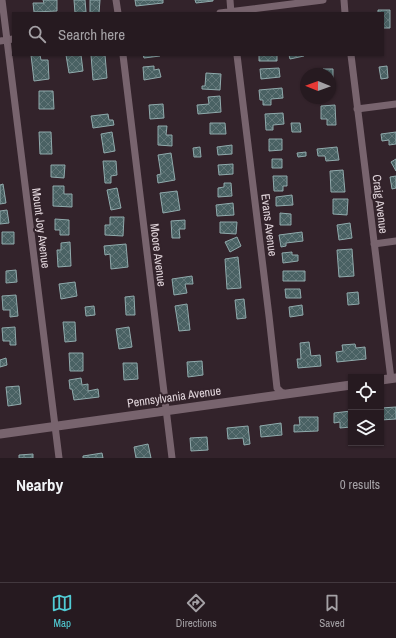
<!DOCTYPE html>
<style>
body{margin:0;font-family:"Archivo Narrow",sans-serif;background:#32272d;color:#f1f3f6}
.controls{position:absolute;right:12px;bottom:12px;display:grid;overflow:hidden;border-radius:0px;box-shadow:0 1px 3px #0004}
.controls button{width:36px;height:36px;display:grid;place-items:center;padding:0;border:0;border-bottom:1px solid #42383e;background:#261a20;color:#f1f3f6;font:20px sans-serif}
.compass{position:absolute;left:300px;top:68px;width:36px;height:36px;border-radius:50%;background:#261a20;box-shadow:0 1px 3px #0004;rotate:271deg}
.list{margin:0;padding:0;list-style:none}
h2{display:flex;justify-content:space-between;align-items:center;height:52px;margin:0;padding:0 16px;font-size:17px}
h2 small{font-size:13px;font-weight:400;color:#a4a1a5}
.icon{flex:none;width:22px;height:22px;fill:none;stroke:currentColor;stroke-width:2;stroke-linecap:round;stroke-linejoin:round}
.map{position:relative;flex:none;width:396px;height:458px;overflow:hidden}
.search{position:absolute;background:#261a20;box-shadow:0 1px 3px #0004;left:12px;right:12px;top:12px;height:44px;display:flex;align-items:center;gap:10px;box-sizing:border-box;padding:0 14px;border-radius:0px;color:#a4a1a5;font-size:15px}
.sheet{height:124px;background:#261a20}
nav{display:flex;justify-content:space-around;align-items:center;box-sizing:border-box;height:56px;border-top:1px solid #42383e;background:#261a20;font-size:11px;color:#a4a1a5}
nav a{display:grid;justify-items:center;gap:2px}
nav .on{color:#51ccd5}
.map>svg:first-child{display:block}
</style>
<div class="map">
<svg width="396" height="458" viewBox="0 0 396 458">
<defs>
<pattern id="building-cross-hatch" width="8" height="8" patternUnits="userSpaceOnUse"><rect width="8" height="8" fill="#496163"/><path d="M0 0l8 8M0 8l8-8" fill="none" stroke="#637779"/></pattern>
</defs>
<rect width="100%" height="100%" fill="#33232b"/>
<path fill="url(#building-cross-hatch)" stroke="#90aaac" d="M43,0H57V11L34,12L33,3H44Z
M74,0H85L86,12L75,13Z
M90,0H100L99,13H90Z
M135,0H163V3L136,6Z
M195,0H213V1L196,3Z
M378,10H390V28H383V13H378Z
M31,55H40L41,60H48L49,79L34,81Z
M66,55H81L83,71L69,73Z
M91,55H105L107,78L93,80Z
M143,55H160V56L144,58Z
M259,55H277V61H259Z
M289,55H303L304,56L290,59Z
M154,66V70L159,69L161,77L144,80L143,67Z
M387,66L388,78L381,79L379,67Z
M279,68L280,77L261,79L260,69Z
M323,69H333V84H330V74H323Z
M206,73L221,74L220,90L202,89V86H205Z
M282,88L283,98L271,99V105H263V100H260L259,90Z
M39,91H53L54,109H39Z
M220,96L221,112L198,114L197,105L209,104L208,97Z
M163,104L164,118L150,119L149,105Z
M335,105L336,125H327V119H321V106Z
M283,113L284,124L273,125V130H266L265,114Z
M108,114L109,120H113L114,125L93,128L91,116Z
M210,123H225L226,134H210Z
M291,123H300L301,132H292Z
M158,126H167L166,135H172V146L158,145Z
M39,132H51L52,154H40Z
M112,132L115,151L104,153L101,134Z
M396,132V144L389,145V140L382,141L381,134Z
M269,139H282V150L269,151Z
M232,145V154L218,155L217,147Z
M200,147L201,157H194L193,148Z
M337,147L339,160L326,161L325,156H318L317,149Z
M306,152V156L298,157L297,153Z
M171,153L175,180L158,183L157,175L161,174L158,155Z
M272,159H282V168H272Z
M396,159V171L391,162Z
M103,161H116L117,175L111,176V183H105Z
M233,164V174L219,175L218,165Z
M51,165H65L64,178L51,177Z
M343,170L345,192H331L330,171Z
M273,176H287V186H283V191H274Z
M396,176V188L392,189L390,177Z
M224,183H231L232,196L218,197V188L224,187Z
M3,184L6,203L0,204V185Z
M53,186H64V194H72V207L53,206Z
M117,188L121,208L111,210L107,190Z
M177,191L180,210L163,213L160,193Z
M292,195L293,205L276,206V197Z
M333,199H348L347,215L333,214Z
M233,203L234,215L217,216L216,205Z
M7,210L9,223L0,224V211Z
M280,213L291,214V225H280Z
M110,217H124L123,236L105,235V225H110Z
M55,219L69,220V235H60V230H55Z
M185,220V229H179L180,238H172L171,221Z
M220,222H237L236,234L220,233Z
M350,223L352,238L339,240L337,225Z
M2,232H14V244H2Z
M302,232L303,241L286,243V246L281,247L279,235Z
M237,237L241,246L230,252L225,242Z
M70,242L71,266L58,267L57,250H61V243Z
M126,244L128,267L111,269L110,254L105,255L104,246Z
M352,249L354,276L339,277L337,250Z
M292,252V255H298V261L283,263L282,253Z
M238,257L241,288L227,289L225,259Z
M16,270L17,282L6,283V271Z
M283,271H305V281H283Z
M192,276L193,284H185L187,293L174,295L172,279Z
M75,282L77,296L61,299L59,284Z
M285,289H300L301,298H286Z
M358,292L359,304L348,305L347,293Z
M16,295L18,316L10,317V310H3L2,296Z
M134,296L135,315H126L125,297Z
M244,299L246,318L237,319L235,300Z
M187,304L190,330L179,331L175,306Z
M302,305L303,315L290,317L289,307Z
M94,306L95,315L86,316L85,307Z
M63,322H75L76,341L65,342Z
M15,327L16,345H10V341H3L2,328Z
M129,327L132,347L119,349L116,329Z
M309,342L311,356L320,355L321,366L298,368L297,359H301L300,343Z
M355,344L356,348L365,347L366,359L337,362L336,352L343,351L342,345Z
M69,353H83V371H70Z
M6,358L7,365L0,367V360Z
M202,361L203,375L188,377L187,362Z
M123,363H137L138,379L124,380Z
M81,378L82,385L88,384V391L98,389L99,397L74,400L72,389H70L69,380Z
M19,386L21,404L8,406L6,387Z
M396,407V419L381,420V408Z
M351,411V427L340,428V422L334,423V413Z
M299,417H318V431L294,432V425H300Z
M281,423L282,435L261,437L260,426Z
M248,426L250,444L244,445L243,438L228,439L227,428Z
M207,437L208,450L191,451L190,438Z
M148,444L151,458H136L134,447Z
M102,453L103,458H83V456Z
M33,454V458H19V455Z"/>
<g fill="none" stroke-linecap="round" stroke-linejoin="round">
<path stroke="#78646e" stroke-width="7" d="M2,0L59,458
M116,0L118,13
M230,0L231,13
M344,0L345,13
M220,13L323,0
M0,41L13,39
M123,55L172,458
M237,55L269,316L277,388L281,392L286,394
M351,55L391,379
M357,109L396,104
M374,244L396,241"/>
<path stroke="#78646e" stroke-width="9" d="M381,380L396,378
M0,434L351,385"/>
</g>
<g text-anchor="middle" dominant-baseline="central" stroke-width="4" stroke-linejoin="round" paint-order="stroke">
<g font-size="12" fill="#e0d4da" stroke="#33232b">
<text transform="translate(380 204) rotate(83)">Craig Avenue</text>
<text transform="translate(269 225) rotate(83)">Evans Avenue</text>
<text transform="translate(41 228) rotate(83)">Mount Joy Avenue</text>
<text transform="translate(158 255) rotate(83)">Moore Avenue</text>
<text transform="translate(174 397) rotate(-8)">Pennsylvania Avenue</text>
</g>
</g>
</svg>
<div class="controls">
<button><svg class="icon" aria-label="locate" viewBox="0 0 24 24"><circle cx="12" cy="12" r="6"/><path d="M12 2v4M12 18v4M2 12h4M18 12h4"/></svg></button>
<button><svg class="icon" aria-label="layers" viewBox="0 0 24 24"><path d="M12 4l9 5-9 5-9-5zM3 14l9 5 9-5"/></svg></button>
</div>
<svg class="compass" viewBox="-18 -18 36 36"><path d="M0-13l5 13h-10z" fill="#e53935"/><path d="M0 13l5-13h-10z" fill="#a4a1a5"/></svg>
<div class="search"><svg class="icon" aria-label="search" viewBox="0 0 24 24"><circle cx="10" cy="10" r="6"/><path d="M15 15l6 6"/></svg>Search here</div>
</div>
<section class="sheet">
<h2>Nearby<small>0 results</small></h2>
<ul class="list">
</ul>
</section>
<nav>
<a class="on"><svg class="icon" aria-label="map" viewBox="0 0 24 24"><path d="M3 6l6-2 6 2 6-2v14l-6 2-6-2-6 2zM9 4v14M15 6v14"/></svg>Map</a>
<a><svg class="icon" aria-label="directions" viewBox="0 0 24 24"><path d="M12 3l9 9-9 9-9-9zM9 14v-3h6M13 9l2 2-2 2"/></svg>Directions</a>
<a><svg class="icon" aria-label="saved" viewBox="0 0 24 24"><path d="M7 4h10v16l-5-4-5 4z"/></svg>Saved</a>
</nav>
